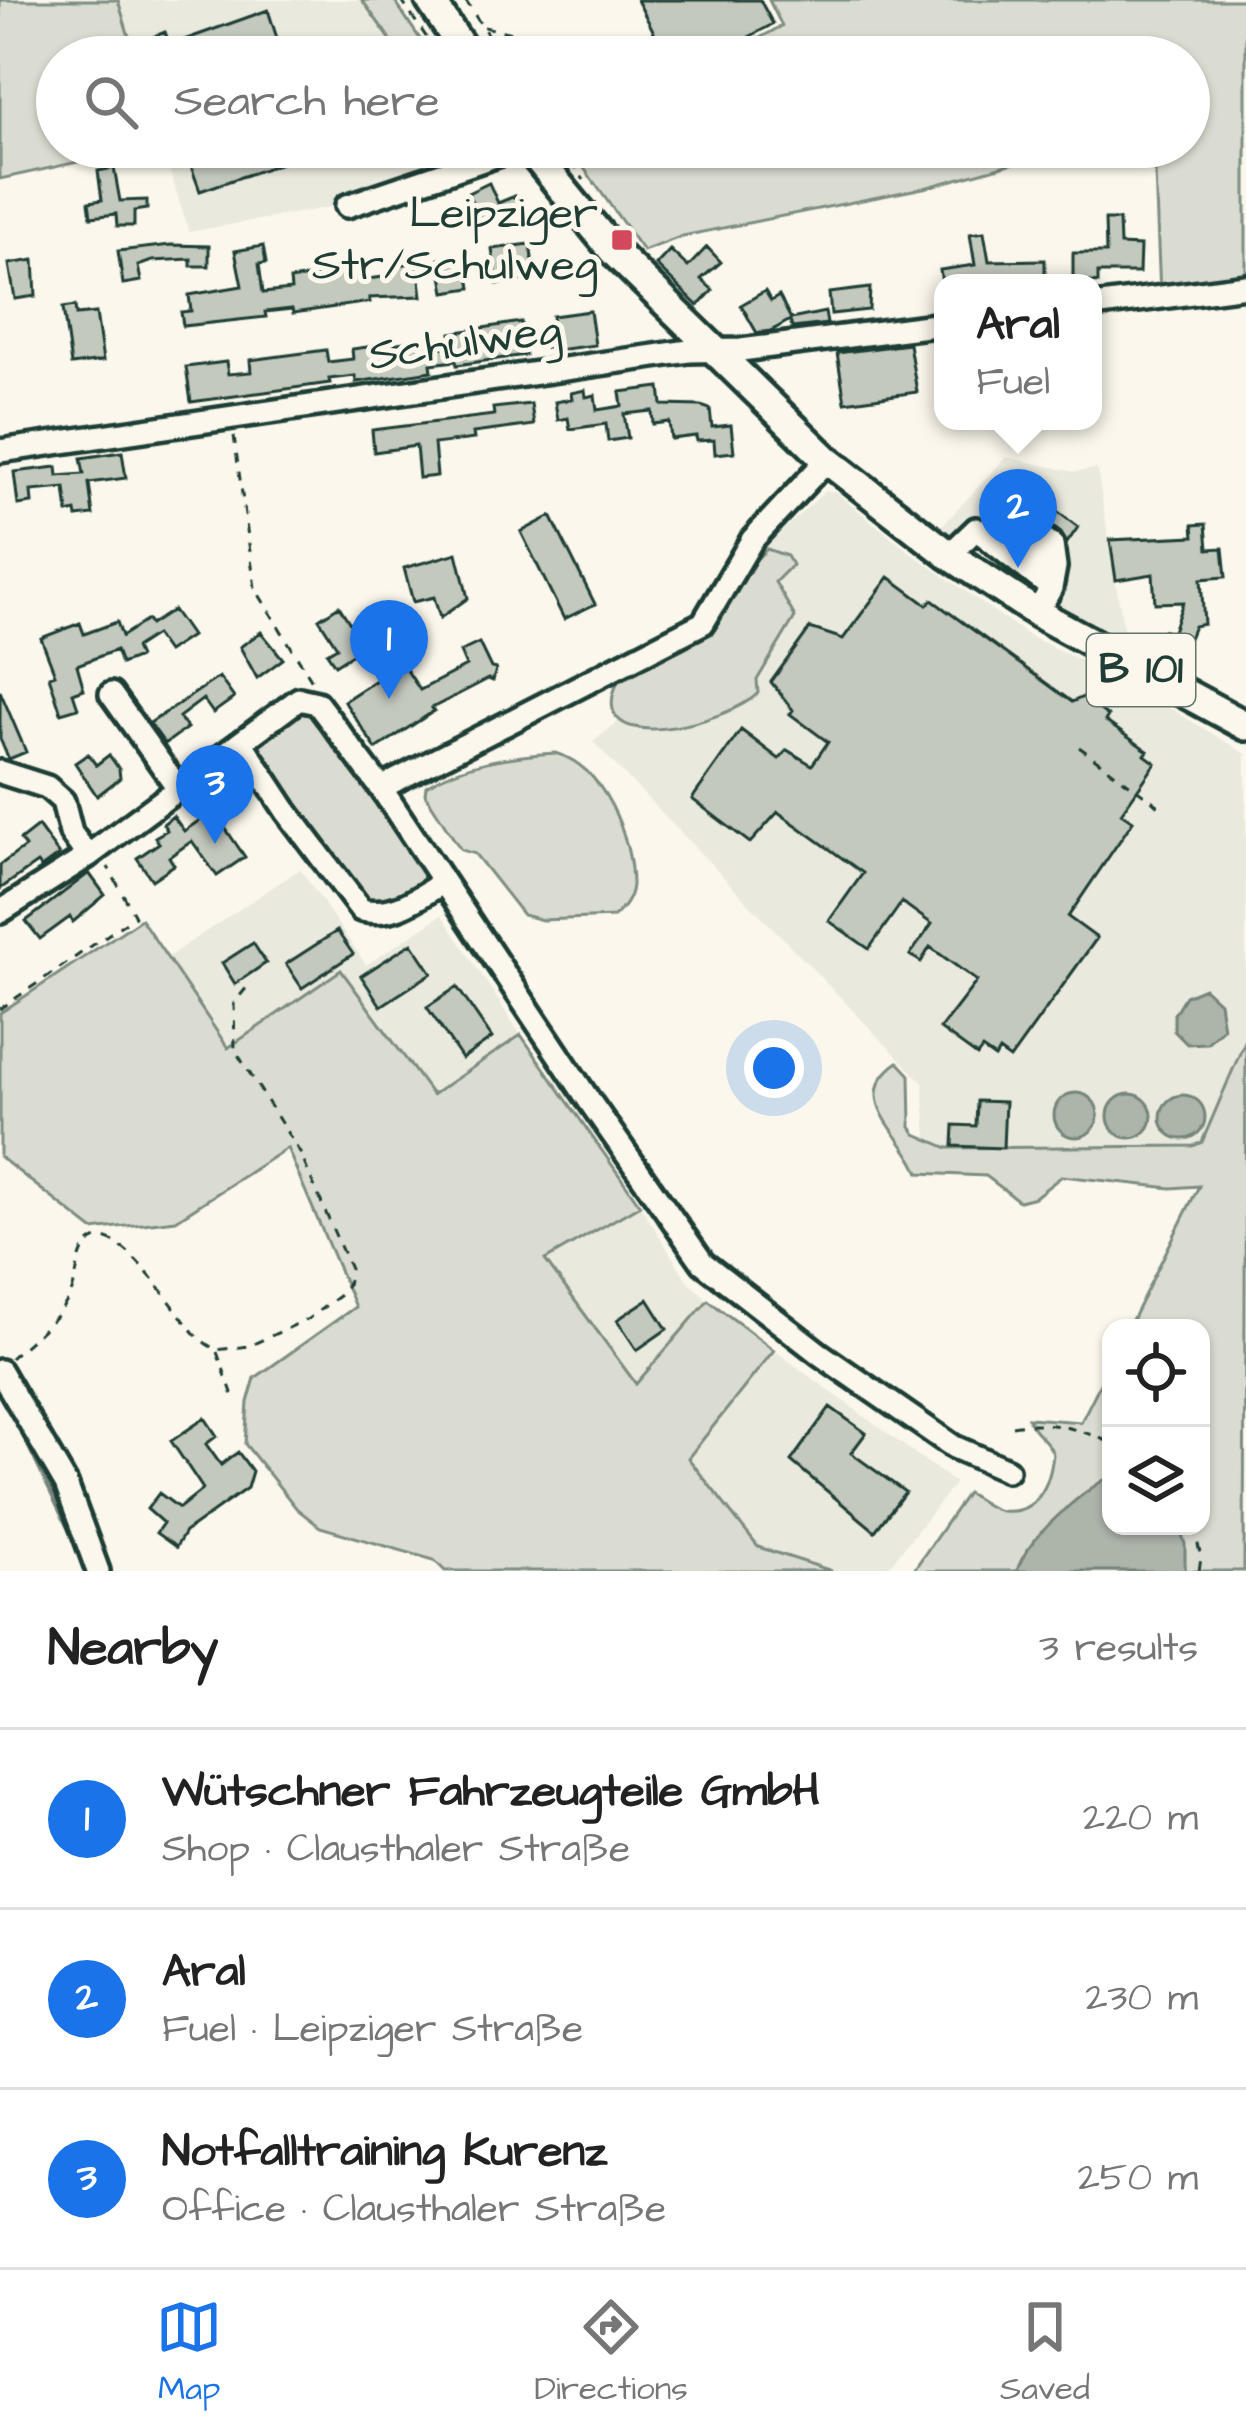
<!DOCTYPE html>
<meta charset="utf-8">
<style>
body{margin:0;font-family:"Architects Daughter",sans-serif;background:#f2f2f2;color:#222}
.controls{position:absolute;right:36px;bottom:36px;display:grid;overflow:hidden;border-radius:24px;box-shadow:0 3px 9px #0004}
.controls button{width:108px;height:108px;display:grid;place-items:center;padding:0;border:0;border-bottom:3px solid #e0e0e0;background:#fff;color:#222;font:60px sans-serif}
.you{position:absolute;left:774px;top:1068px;width:42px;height:42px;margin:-30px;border:9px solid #fff;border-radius:50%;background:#1a73e8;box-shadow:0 0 0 18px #1a73e833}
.badge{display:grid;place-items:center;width:78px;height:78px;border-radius:50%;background:#1a73e8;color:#fff;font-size:39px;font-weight:700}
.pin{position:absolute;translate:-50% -99px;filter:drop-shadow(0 3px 6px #0008)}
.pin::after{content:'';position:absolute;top:63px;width:42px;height:36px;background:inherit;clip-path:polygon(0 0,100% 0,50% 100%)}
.popup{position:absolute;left:934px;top:274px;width:168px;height:156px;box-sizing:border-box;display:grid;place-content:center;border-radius:24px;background:#fff;filter:drop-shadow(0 3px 9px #0005);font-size:39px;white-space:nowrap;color:#767676}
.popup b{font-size:45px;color:#222}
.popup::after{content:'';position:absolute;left:50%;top:100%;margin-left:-24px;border:24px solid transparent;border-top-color:#fff}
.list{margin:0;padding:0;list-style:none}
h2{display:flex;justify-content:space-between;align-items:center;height:156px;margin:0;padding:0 48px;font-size:51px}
h2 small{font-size:39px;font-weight:400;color:#767676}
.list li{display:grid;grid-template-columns:78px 1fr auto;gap:36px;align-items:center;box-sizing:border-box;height:180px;padding:0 48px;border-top:3px solid #e0e0e0}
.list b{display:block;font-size:45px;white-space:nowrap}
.list p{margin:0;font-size:39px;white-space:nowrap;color:#767676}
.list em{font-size:39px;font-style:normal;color:#767676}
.icon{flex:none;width:66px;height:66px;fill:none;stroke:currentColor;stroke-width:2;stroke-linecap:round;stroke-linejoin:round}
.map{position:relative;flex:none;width:1246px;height:1571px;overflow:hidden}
.search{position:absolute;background:#fff;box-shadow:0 3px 9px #0004;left:36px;right:36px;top:36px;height:132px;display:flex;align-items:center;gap:30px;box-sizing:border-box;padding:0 42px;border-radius:66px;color:#767676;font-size:45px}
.sheet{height:696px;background:#fff}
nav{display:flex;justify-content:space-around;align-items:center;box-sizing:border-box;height:168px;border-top:3px solid #e0e0e0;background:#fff;font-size:33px;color:#767676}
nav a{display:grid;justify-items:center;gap:6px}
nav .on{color:#1a73e8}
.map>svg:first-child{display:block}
</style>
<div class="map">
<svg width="1246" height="1571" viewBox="0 0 1246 1571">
<rect width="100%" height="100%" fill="#fbf7ec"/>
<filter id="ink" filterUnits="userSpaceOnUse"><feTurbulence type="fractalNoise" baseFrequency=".00833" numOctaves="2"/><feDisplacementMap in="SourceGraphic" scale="24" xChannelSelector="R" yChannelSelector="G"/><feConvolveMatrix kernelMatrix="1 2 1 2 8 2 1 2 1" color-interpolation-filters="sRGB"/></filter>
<g filter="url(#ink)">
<path fill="#eae9de" d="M118,0H362L403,57H135Z
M162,147H461L468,158L326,208L189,232Z
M1006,457L1075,472L1097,469L1125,638L1053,603L936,532Z
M825,491L835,492L911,553L1029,636L1125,681L1246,754V1119L1224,1169L929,1164L923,1083L593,742L619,721L610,696L617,677L707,626L733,579L765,542L772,540Z
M300,869L366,965L442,915L521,1035L432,1095L342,970L228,1048L166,958Z
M640,1205L687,1280L708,1300L636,1384L544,1260Z
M774,1350L955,1483L885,1571H832L758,1547L687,1457Z"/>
<path fill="#dbdcd1" stroke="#7d8c82" stroke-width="3" d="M0,0H118L135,57H57V147H147L0,179Z
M362,0H394L432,57H403Z
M769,0H1246V284L1160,295L1154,147H1189V57H724L782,26Z
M569,147H1071L928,187L683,236L643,251Z
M767,549L787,556L792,565L775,582L795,617L757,680L758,693C729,723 579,762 619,679L688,641L735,580Z
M299,699L317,703L442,883L361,910L241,742Z
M555,753C604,766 632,838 632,885C631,899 623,908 614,917L542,920L523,915L475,854L461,850L425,794L426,786C464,762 511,756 555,753Z
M141,919L228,1048L341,970L432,1095L521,1035L640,1205L545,1260L636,1384L708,1300L774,1350L688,1458L758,1547L832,1571H445L434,1560L320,1527L297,1509L245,1444L248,1402L255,1378L355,1307L287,1148L176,1220L93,1230L0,1157V1013Z
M1246,1039L1244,1571H913L967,1493C977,1498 990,1510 1001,1511C1038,1515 1050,1484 1053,1454C1048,1438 1032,1433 1028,1418L1081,1422L1111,1362V1526H1201V1328H1128L1199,1186L1171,1188L1062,1176L1035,1197L1019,1201L986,1176L919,1173C905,1135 846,1098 898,1062L910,1075L911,1127L916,1134L948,1148L1193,1146L1202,1142Z"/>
<path fill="#adb4aa" stroke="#74847b" stroke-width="3" d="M1204,988L1219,1002L1223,1028L1207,1043L1187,1044L1174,1031V1014L1185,996Z
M1054 1115a22 22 0 1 1 44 0a22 22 0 1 1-44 0Z
M1108 1116a22 22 0 1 1 44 0a22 22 0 1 1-44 0Z
M1161 1117a22 22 0 1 1 44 0a22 22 0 1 1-44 0Z
M1111,1476V1526H1179L1185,1544V1571H1017C1026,1539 1081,1492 1111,1476Z"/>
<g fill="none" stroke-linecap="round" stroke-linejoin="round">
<path stroke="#74847b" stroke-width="4.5" d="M15,1418L78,1548"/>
</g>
<path fill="#c4c9be" stroke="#1f3d34" stroke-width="3" d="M637,0H760L773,24L712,57H667Z
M268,10L283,57H143L150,53L145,40L165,32L170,45Z
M184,147H322L323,149L200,191Z
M114,168L120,201L147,200V209L134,211V226H117L116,214L91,217L89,202L102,200L98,171Z
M489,183L498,203L515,196L523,213L506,221L503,214L482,224L468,193Z
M1105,220H1119L1120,245L1140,246L1139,273H1098V283L1073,280V253H1106Z
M984,232L989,261L1045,260V283H942L940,270L975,265L970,234Z
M530,244L535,278L497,284L492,249Z
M171,245L209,246V266H191V259L152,261L138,266L141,281L123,284L118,251Z
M263,246L266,263L259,264L263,293L291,290L290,280L333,273L365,269L367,279L392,276L391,266L418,262L422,296L369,298L370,302L293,313L292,309L265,312L266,317L183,326L181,312L191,311L189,295L242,286L235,251Z
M707,247L721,262L701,279L713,290L698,306L656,265L670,250L688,267Z
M466,256L471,288L445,292L439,259Z
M34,260L36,296L15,299L9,264Z
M870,288L869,310L831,314L829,293Z
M765,291L771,301L779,296L791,319L825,312L827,324L792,328L790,320L771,331L757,333L741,305Z
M75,306L76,315L96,313L103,361L71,365L63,308Z
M590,311L595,345L557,350L556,346L546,348L543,333L554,331L552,316Z
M521,322L525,355L457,365L456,361L431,364L432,371L356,382L355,376L329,379L330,383L191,402L186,367L226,362L228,374L251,372L250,360L326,350L328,362L353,359L352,349L428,339L429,349L453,346L451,333Z
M909,344L917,392L845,402L837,353Z
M660,387L662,405L701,406L710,409L712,427L731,425L734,452L715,454L714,440L697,441L696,436L671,439L669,422L653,424L652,411L624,414L628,438L608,441L606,424L570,429L568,418L558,420L555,402L572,399L571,393L585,390L586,397L595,395L597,410L622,406L620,392Z
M531,404L534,425L473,433L474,439L434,444L437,476L419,478L416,446L374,452L372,430L494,415L493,408Z
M122,452L126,478L89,483L93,515L77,517L76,511L68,513L65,488L31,491L32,503L18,505L14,472L57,467L58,476L84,474L81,458Z
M1014,486L1024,494L1028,489L1078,527L1067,543L1061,533L1016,500L1007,501L993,514Z
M551,516L595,604L564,619L521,532Z
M1206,524L1208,549L1223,548L1226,577L1201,579L1204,624L1194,626L1180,660L1156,648L1163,630L1172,634L1183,602L1155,603L1153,574L1116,580L1110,540L1194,536L1193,525Z
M457,553L468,598L440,618L434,597L413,602L404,568Z
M889,577L927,605L932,600L1072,702L1083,697L1108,716L1105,721L1148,751L1145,755L1156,763L1121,813L1133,821L1068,917L1097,938L1010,1059L999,1051L995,1058L982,1049L977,1056L940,1029L977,981L930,947L921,962L910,955L932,924L902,902L869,949L829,921L863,873L778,812L750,843L692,799L741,730L779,759L787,750L812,765L828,742L790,714L793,710L771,682L810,628L843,639Z
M339,606L356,633L366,628L374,640L335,665L327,653L337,647L319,619Z
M173,610L191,636L167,652L155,635L135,648L139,657L121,664L116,650L77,665L84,689L73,693L78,708L61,713L49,676L55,674L41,638L80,623L84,634L117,622L122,636L147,620L150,625Z
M261,632L283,659L257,678L240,647Z
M479,643L491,668L496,669L493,681L488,679L432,708L434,711L376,749L344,701L402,663L420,690L466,666L460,652Z
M219,677L234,698L213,713L203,699L179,717L187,728L165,744L150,723Z
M0,691L26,752L9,759L0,739Z
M88,754L96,765L109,755L119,769L120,778L97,796L75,763Z
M209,814L218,829L223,825L245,857L217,876L192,841L169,857L174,865L152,880L137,858L159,843L155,837L167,830L163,824L173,816L184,831Z
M38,826L59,855L41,868L37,863L0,889V865L25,847L20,840Z
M89,873L105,895L73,922L70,917L40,939L26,921Z
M337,931L353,954L302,988L286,964Z
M253,943L266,963L235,984L222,963Z
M412,943L432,973L381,1006L361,976Z
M457,987L492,1038L462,1059L427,1007Z
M977,1101L1005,1102L1003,1148L953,1146L954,1125L976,1126Z
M648,1299L667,1329L637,1350L617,1320Z
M830,1407L866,1433L851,1453L905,1492L875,1531L791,1461Z
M205,1418L217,1436L206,1444L221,1465L238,1452L252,1471L247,1488L185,1532L176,1547L156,1533L163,1523L147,1509L159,1493L179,1508L203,1489L171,1441Z"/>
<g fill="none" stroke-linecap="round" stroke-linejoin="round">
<g stroke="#1f3d34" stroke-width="30">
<path id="minor" d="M347,206L521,147
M1093,306L1246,286
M0,451L689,351L741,350L943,324
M1003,526L1013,515L1052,545L1055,567
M976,529L1051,588
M949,555L976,529L991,533L1003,526L1055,567L1051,588L1037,613
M111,694L178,788
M241,742L287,812L361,910C394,917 415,900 442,883
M0,772L47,787L63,801L71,833L88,856
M381,788L703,623L752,540L827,460
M0,912L88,856L299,699L317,703L381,788L590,1102L703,1263L820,1354L954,1447L1007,1470
M0,1371L66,1484L98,1571"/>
</g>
<g stroke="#1f3d34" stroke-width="36">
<path id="major" d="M430,0L468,57
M528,147L614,252L827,460L949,555L1037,613L1246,726"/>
</g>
<path stroke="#1f3d34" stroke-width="3" stroke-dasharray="9 9" stroke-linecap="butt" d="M401,0L440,57
M465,0L502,57
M484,27L521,35L531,44
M561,147L584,180
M234,436L255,588L314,684
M1079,747L1158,805H1166
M0,1009L135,916L108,867
M217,1352L234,1398
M10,1358C31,1339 64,1316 73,1288C79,1271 76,1248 95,1239C123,1227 177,1314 194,1333C200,1340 208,1345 216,1350L249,1346L308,1319L340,1295L347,1285L350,1269L300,1153L235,1050L234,1003L248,986
M1012,1426C1048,1420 1078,1428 1111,1443
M1194,1526L1201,1558L1199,1571"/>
<use href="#minor" stroke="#fbf7ec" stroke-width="21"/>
<use href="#major" stroke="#fbf7ec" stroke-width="27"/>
</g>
</g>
<rect fill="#d1495b" stroke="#fbf7ec" stroke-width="4.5" x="610" y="228" width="24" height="24" rx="6"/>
<g text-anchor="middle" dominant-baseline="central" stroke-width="10" stroke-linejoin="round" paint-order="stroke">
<rect fill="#fbf7ec" stroke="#61756b" stroke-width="3" x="1087" y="634" width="108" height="72" rx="9"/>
<g font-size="42" font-weight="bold" fill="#1f3d34">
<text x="1141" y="670">B 101</text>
</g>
<g font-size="45" fill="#1f3d34" stroke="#fbf7ec" text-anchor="end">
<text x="598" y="214">Leipziger<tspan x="598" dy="52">Str/Schulweg</tspan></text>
</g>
<g font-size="45" fill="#1f3d34" stroke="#fbf7ec">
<text transform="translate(465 343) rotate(-8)">Schulweg</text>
</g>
</g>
</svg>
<div class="controls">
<button><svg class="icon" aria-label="locate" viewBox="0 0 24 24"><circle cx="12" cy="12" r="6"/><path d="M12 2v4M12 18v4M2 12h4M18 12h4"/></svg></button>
<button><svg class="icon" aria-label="layers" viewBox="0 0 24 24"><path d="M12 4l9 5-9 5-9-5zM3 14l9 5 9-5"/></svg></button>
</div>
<div class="you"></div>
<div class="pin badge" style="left:389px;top:699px">1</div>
<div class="pin badge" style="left:1018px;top:568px">2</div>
<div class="popup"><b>Aral</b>Fuel</div>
<div class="pin badge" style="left:215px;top:844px">3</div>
<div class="search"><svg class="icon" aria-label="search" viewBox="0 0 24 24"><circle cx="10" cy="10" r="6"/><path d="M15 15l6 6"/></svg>Search here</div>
</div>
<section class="sheet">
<h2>Nearby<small>3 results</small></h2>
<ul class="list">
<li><span class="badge">1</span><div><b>Wütschner Fahrzeugteile GmbH</b><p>Shop · Clausthaler Straße</p></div><em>220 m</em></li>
<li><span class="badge">2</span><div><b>Aral</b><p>Fuel · Leipziger Straße</p></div><em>230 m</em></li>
<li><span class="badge">3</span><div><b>Notfalltraining Kurenz</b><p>Office · Clausthaler Straße</p></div><em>250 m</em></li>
</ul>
</section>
<nav>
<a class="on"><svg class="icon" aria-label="map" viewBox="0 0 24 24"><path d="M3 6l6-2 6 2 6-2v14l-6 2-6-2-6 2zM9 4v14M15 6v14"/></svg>Map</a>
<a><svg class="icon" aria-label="directions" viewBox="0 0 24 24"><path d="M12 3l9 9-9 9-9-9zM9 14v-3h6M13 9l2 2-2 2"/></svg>Directions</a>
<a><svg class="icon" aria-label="saved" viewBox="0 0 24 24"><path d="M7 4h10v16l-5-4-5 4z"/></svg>Saved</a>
</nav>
